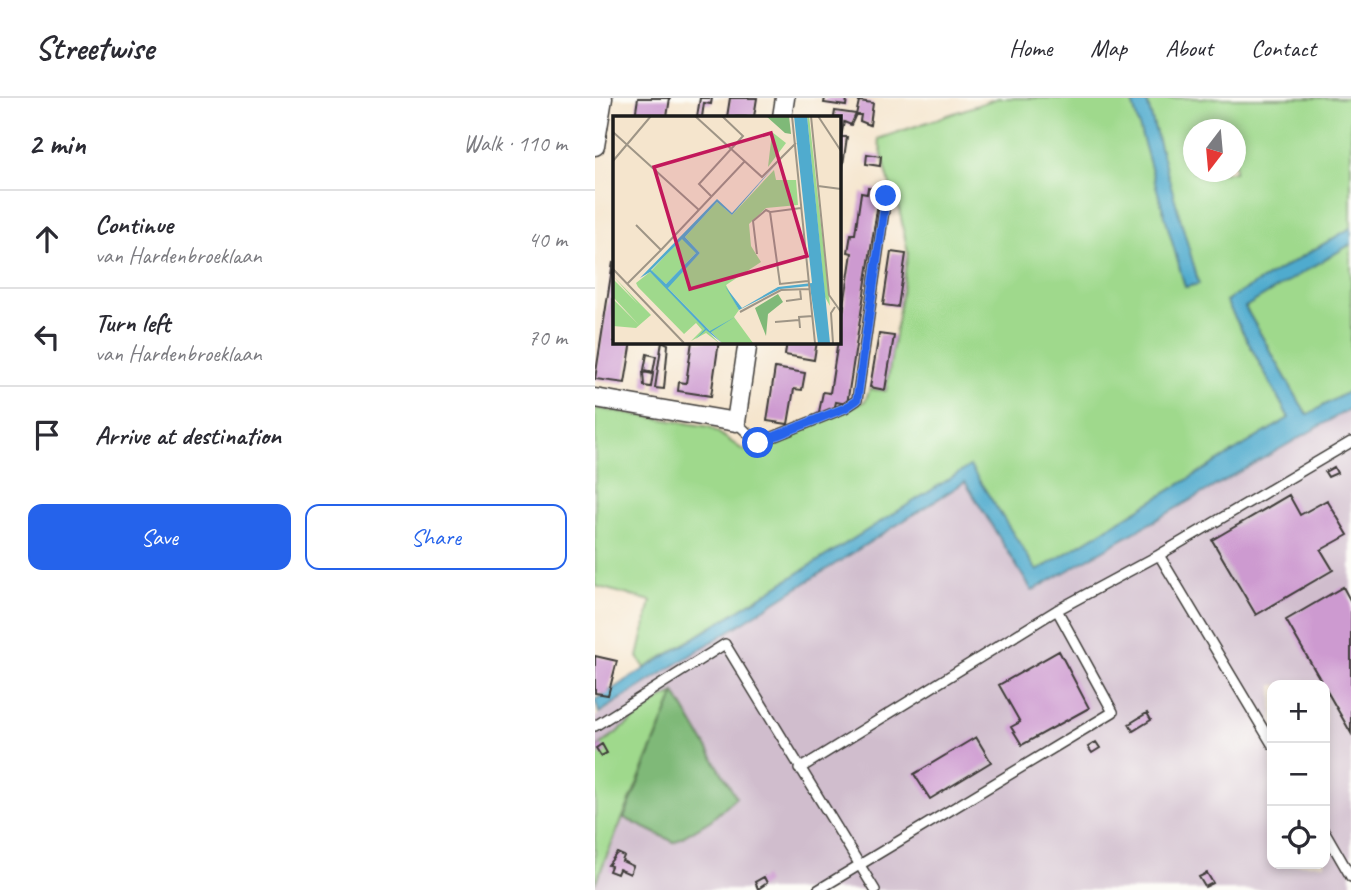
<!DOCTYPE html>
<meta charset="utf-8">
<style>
body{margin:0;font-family:Caveat,sans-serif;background:#f2f2f3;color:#2b2b33}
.controls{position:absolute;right:21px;bottom:21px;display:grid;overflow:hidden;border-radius:14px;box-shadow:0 4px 10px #0003}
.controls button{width:63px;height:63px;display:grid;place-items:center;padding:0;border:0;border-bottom:2px solid #e1e1e2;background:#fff;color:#2b2b33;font:35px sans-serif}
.compass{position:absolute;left:588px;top:21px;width:63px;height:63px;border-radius:50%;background:#fff;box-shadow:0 4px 10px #0003;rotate:196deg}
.stop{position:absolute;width:21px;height:21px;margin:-16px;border:5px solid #2563eb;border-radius:50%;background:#fff}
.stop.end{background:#2563eb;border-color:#fff;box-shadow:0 2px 7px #0008}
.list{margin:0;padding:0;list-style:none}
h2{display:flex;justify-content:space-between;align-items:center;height:91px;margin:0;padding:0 28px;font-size:30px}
h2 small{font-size:23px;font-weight:400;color:#7c7c81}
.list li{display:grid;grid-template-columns:46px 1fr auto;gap:21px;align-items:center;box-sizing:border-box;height:98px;padding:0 28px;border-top:2px solid #e1e1e2}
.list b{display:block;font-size:26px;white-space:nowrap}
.list p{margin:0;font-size:23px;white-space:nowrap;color:#7c7c81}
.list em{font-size:23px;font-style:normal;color:#7c7c81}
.actions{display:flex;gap:14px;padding:21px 28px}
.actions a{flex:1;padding:16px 0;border:2px solid #2563eb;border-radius:14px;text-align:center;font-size:24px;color:#2563eb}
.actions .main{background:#2563eb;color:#fff}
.icon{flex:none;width:38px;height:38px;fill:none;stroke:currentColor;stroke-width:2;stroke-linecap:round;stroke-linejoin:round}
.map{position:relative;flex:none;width:756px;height:792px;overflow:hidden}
header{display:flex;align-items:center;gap:42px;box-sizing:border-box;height:98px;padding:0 35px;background:#fff;border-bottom:2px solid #e1e1e2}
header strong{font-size:33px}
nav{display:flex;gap:38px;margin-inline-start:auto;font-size:24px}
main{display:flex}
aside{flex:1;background:#fff}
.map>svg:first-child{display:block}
</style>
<header>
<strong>Streetwise</strong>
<nav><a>Home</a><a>Map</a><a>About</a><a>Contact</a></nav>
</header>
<main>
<aside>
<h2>2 min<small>Walk · 110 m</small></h2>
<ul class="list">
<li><svg class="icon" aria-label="ahead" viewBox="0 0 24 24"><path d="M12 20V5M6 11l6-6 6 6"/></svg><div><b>Continue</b><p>van Hardenbroeklaan</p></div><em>40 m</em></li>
<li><svg class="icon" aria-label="left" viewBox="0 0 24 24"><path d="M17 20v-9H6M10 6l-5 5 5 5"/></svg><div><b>Turn left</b><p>van Hardenbroeklaan</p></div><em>70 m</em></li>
<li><svg class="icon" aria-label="arrive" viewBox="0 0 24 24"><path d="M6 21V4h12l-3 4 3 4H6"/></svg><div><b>Arrive at destination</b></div></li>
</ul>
<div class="actions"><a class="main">Save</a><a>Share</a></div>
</aside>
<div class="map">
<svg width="756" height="792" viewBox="0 0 756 792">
<rect width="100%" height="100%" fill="#fdfcf7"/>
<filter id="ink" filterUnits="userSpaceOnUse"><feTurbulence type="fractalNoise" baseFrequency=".0143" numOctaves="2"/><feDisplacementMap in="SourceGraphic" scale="14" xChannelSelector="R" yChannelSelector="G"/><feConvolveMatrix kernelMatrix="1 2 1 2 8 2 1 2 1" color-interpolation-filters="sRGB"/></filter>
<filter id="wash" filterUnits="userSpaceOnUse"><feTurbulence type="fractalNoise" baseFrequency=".00686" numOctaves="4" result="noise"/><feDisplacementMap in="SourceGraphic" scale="28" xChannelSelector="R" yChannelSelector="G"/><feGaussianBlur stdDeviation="1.57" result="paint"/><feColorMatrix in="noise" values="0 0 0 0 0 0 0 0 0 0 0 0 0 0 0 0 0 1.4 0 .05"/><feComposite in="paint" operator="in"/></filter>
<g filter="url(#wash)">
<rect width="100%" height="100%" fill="#f5e5cd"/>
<path fill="#d0bdcd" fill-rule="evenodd" d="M756,302V792H0V619L373,375ZM677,587H730V766H677Z"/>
<path fill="#9fd98c" stroke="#5e7a54" stroke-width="2" fill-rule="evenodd" d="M403,0H536L591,189L603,185L551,0H756V130L631,203L694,320L442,473L375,369L50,570L43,559L56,503L0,488V310L115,329L148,352L161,353L270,303L275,291L291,293L313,155L302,99L298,98L283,41ZM598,32H640V74H598Z
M756,146V292L712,317L650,209Z
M80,595L0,786V651L66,601Z"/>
<path fill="#7fb978" stroke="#4e6a4a" stroke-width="2" d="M80,595L141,699L116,722L79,744L29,720Z"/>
<path fill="#50abce" stroke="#366475" stroke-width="2" d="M536,0H551L604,186L590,189Z
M756,130V146L650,209L712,317L756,292V310L437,493L370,384L4,615L0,602L375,368L442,473L694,320L631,203Z"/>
<g id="blocks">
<path fill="#cd9ad0" d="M43,0H75L72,19H40Z
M105,0H117L116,6L109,5L107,19H102Z
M135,0H162L159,19H132Z
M230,0H252L251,8L229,5Z
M264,3L278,5L275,27L265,23L266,17H261Z
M240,13L261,16L256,27L249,24L246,39H252L247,74H243V19H239Z
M272,56L286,58L285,68L271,66Z
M273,90L285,92L252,306L241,304L239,312L223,319L228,294L235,295L245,230L243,221H247L257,155L253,154L256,136H260L266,95L272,96Z
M296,154L311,156L303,209L288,207Z
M18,164L19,243H37L30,285L0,281Z
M284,236L299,238L290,292L275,289Z
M67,243L73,246L69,291L60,290Z
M97,243H124L116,298L83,293L84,284L91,285Z
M192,243H222L219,262L190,257Z
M52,256L61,258L58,274L49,272Z
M180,270L210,275L207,292L199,291L193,326L172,323Z
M48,274L58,276L56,289L49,288Z
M739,369L742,375L733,379L730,374Z
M694,397L705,417L732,402L753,437L726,452L738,472L661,517L617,442Z
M748,489L756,504V635L691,522Z
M464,553L494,610L427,647L416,629L425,624L404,587Z
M0,558L22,563L13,597L0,595Z
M552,615L556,622L538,633L534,626Z
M381,639L396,664L335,701L319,676Z
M501,644L505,650L497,655L493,649Z
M7,646L12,655L6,658L1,650Z
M22,755L29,758L27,763L38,768L35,776L24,771L22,776L14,773L16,768L13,767Z
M612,775L618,785L610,789L604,779Z
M169,779L172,785L163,791L160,784Z"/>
</g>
</g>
<g filter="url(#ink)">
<use href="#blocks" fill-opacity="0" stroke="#3d3a37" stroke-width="2"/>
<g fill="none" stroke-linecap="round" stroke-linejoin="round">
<g stroke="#3d3a37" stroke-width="12">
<path id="lane" d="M141,324L163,345L250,310L262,302L291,98
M564,457L677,646
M0,628L130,546L280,792
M204,671L462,512L564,457L756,344
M730,734L756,779
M223,792L518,614L462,512"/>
</g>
<g stroke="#3d3a37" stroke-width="21">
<path id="street" d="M187,19L190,0
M0,48L8,0
M0,300L141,324L153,243"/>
</g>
<use href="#lane" stroke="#fff" stroke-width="9"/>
<use href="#street" stroke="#fff" stroke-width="18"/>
</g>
</g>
<g fill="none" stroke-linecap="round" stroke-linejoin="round" filter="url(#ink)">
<path stroke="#2563eb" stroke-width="9" d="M163,345L250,310L262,302L291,98"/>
</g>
<g transform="translate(18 18)">
<rect width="228" height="228" fill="#f5e5cd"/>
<path d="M194,0H196L217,190L212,181ZM159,16L173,27L155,51ZM161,54L163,64H183L185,89L153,92L136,108L138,130L148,146L113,169L126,194L121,201L140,227H109L54,171L87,137L72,121L104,86L119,99ZM69,122L84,136L53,168L38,155ZM37,156L52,170L106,227L93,217L78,225L89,214L83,207L71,218L25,171L23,167ZM0,160L38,199L23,212L0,210V183L26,209L0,181V163L25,188Z" fill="#9fd98c"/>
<path d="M153,0H176L178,18L172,17ZM165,178L170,186L155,198L153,220L142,192Z" fill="#7fb978"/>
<path d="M181,0H194L217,227H205L197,170L167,173L126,194L112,170L129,192L165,171L199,167ZM166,45L119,99L104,86L72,121L87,137L55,172L97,215L122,201L98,216L109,227L93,214L83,223L92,213L37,156L27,162L104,83L119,97ZM69,123L83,137L53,168L38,154Z" fill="#50abce" fill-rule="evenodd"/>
<path fill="none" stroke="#9e9586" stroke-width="2" d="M82,0L149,61L183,27M179,0L202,227M198,0L216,179L228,196M205,0L228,35M0,16L86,94M0,45L38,0M205,70L228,73M99,81L86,68L130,20L109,0M188,92L157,96L167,168L195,165M23,109L48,134L132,45M144,138L140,105L153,94L157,96M0,153L71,227M14,168L48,134M173,185L188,183L187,173M127,196L168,174L196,173M162,206L186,204M187,212L186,201L200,200M220,227L218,197L222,191"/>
<path fill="#c2185b" fill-opacity="0.15" stroke="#c2185b" stroke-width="3.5" d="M158,17L194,140L77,173L41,51Z"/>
<rect width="228" height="228" fill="none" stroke="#1c1c1c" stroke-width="3.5"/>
</g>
</svg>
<div class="controls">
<button>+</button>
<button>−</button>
<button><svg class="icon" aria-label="locate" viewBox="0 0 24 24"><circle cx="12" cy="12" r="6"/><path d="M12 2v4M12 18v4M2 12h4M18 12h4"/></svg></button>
</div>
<svg class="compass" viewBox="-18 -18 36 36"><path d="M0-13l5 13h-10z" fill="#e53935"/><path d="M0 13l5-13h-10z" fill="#7c7c81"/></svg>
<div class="stop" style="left:163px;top:345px"></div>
<div class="stop end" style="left:291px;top:98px"></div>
</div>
</main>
